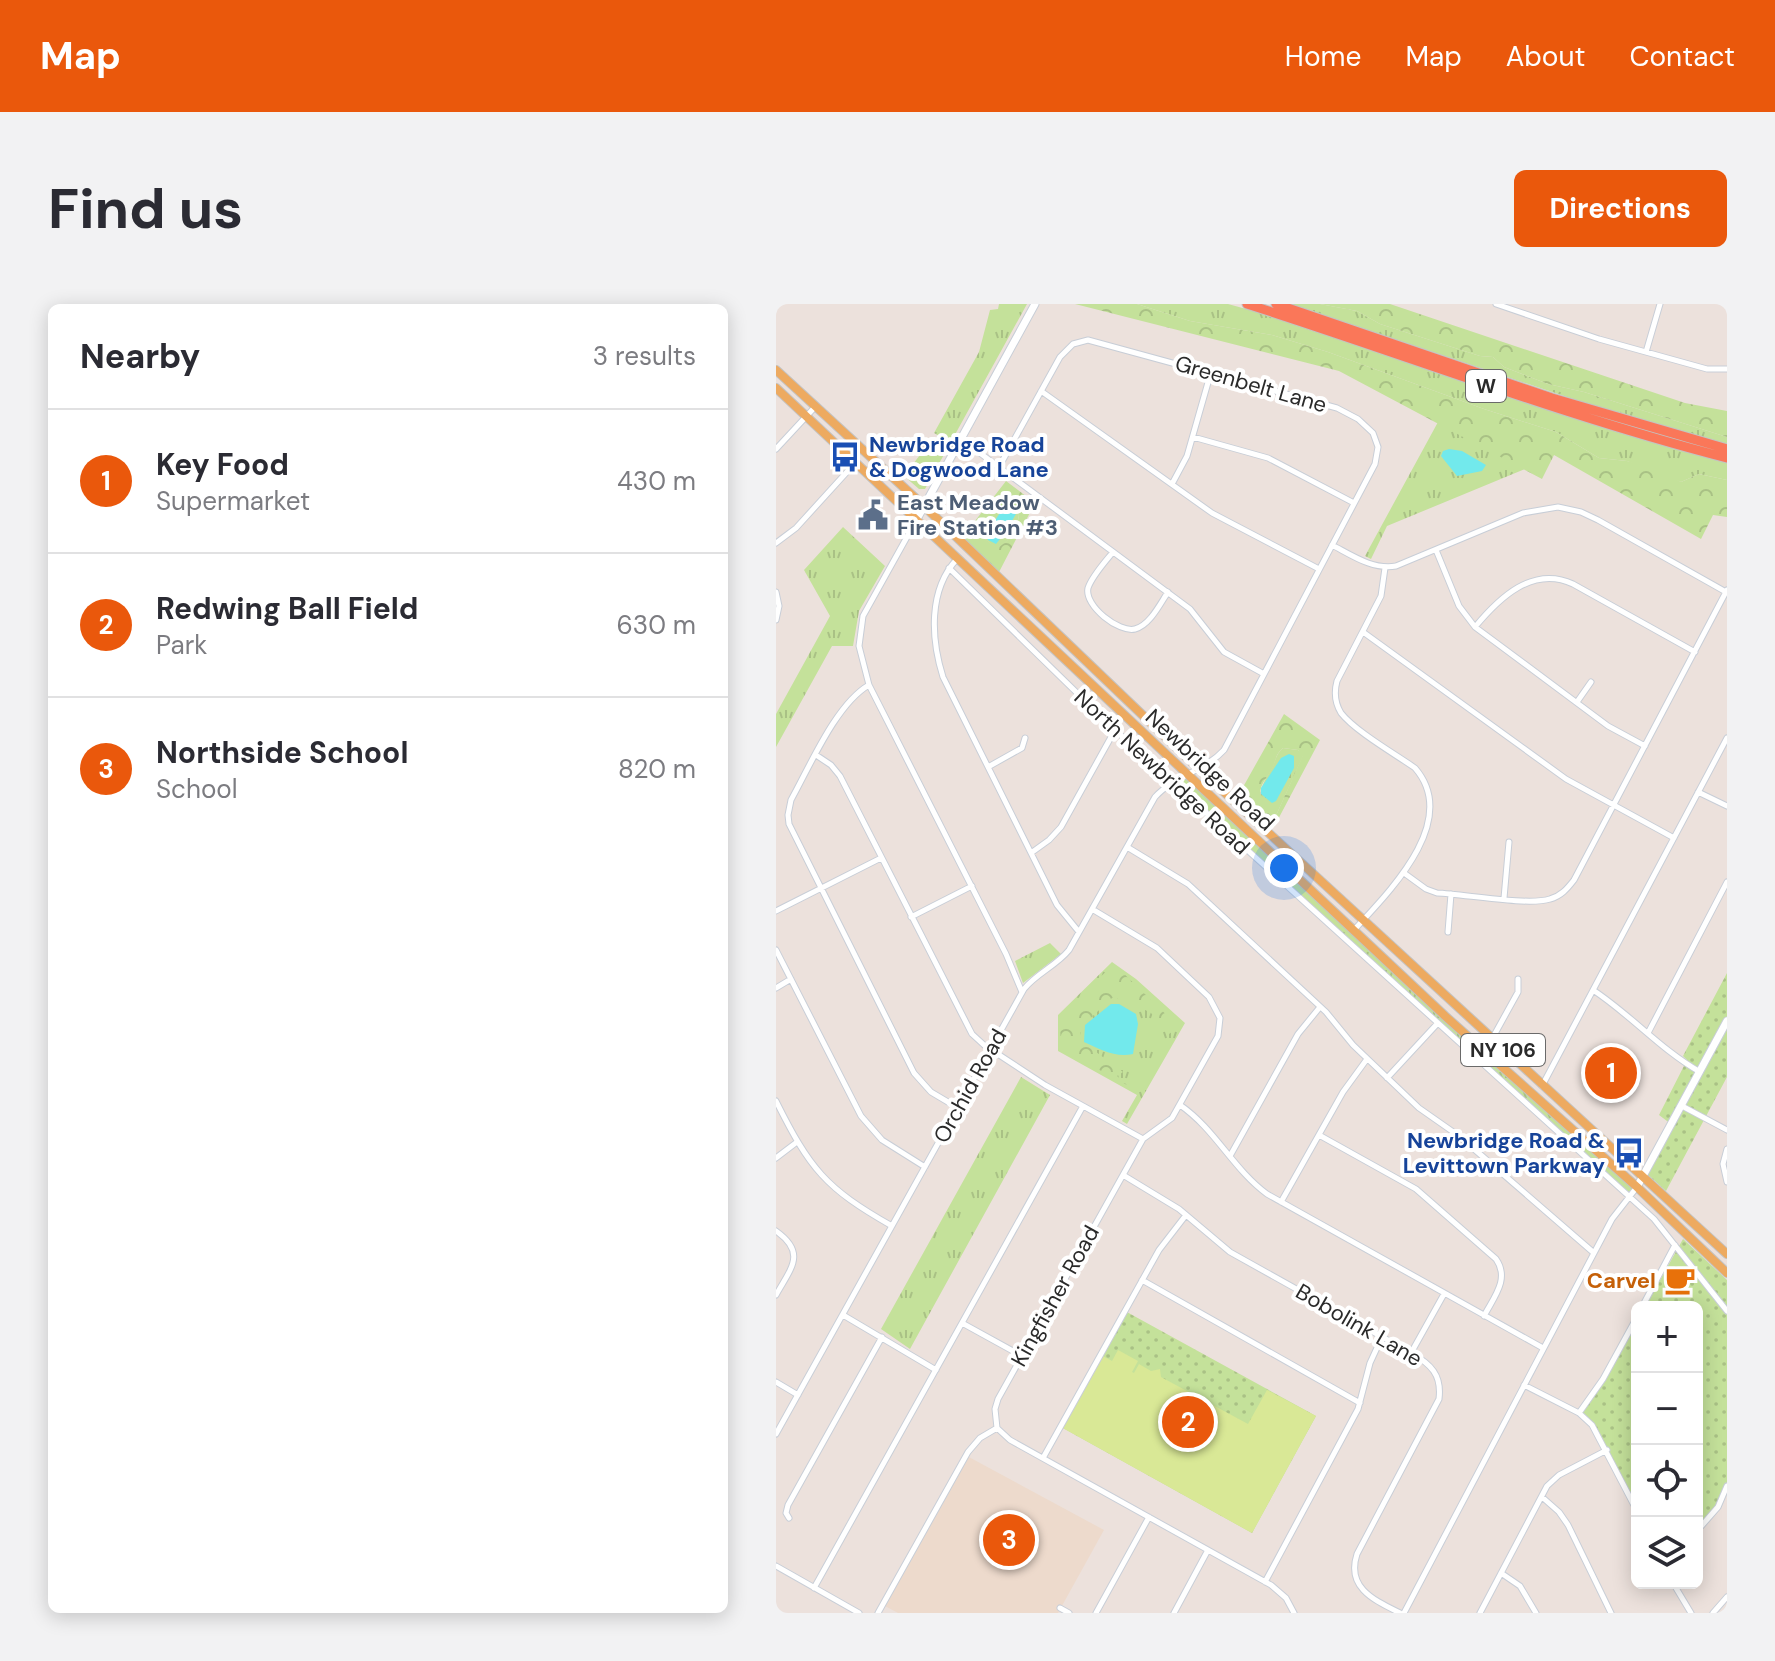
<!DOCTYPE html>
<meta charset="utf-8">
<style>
body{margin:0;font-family:"DM Sans",sans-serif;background:#f2f2f3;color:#2b2b33}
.controls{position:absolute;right:24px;bottom:24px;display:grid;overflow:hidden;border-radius:12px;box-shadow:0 4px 20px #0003}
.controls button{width:72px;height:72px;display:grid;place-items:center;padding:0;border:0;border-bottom:2px solid #e1e1e2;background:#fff;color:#2b2b33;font:40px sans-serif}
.you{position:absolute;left:508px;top:564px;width:28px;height:28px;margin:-20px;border:6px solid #fff;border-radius:50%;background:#1a73e8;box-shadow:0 0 0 12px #1a73e833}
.badge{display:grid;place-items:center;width:52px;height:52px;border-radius:50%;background:#ea580c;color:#fff;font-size:26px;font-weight:700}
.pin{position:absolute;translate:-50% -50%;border:4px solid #fff;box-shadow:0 2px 8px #0006}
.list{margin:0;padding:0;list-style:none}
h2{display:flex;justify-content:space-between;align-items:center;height:104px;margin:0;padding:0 32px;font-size:34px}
h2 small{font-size:26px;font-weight:400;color:#7c7c81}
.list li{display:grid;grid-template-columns:52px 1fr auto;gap:24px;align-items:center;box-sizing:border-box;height:144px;padding:0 32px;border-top:2px solid #e1e1e2}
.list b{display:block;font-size:30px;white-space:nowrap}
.list p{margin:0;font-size:26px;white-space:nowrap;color:#7c7c81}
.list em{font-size:26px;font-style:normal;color:#7c7c81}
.icon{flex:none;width:44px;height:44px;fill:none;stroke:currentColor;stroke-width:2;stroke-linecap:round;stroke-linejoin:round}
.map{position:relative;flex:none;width:951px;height:1309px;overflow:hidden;border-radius:12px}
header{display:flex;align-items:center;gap:48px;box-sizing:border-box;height:112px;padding:0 40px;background:#ea580c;color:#fff}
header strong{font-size:38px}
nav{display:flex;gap:44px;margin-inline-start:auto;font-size:28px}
.intro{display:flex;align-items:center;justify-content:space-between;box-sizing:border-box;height:192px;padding:0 48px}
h1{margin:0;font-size:56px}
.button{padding:20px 36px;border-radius:12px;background:#ea580c;color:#fff;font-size:28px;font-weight:700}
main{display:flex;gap:48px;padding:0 48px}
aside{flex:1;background:#fff;border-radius:12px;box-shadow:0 4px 20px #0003}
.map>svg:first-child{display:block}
</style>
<header>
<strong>Map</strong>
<nav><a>Home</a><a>Map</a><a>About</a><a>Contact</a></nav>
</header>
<div class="intro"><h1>Find us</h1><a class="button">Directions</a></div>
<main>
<aside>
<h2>Nearby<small>3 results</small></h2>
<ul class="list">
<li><span class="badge">1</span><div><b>Key Food</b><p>Supermarket</p></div><em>430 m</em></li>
<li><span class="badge">2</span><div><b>Redwing Ball Field</b><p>Park</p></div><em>630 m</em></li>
<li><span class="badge">3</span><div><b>Northside School</b><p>School</p></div><em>820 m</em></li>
</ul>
</aside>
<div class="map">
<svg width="951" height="1309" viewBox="0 0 951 1309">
<defs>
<pattern id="grass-tufts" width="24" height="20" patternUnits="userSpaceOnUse" patternTransform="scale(2)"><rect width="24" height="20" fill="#c4e19a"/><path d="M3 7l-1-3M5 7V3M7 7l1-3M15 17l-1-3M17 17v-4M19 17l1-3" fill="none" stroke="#a9c185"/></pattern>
<pattern id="forest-crowns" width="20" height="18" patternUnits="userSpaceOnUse" patternTransform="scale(2)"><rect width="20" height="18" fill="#c4e19a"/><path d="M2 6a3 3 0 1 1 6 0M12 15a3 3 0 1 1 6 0" fill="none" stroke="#a9c185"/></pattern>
<pattern id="park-dots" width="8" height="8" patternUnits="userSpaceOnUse" patternTransform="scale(2)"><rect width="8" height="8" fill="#c4e19a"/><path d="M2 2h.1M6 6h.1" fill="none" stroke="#a9c185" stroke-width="1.8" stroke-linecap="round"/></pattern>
</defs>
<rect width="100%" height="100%" fill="#ece1dc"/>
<path fill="#eddacc" d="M191,1152L328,1226L282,1309H122L107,1301Z"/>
<path fill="url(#grass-tufts)" d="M223,0H251L149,185H143L128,172L150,143L163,149L170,136L158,129L203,48L214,6L222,5Z
M361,0H452L492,11C645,61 796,115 951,158V176L923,170L905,178L851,157L823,154L780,128L708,105L552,48L496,31L414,17Z
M514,0H544L581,7L604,20L704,52L717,53L728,63L772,80L808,88L951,133V141L821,103Z
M662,118L749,165L611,222L595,255L589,252Z
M232,201L243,206C244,220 234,238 221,245L208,234Z
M67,223L109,262L83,307L77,342H56L0,443V410L54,312L28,266Z
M507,444L522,446L528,450L498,516C479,495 482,487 495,466C500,457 499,451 507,444Z
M411,473L858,883L852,890L398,478Z
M274,639L285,650L247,679L239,657Z
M336,658L360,675L409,719L351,820L346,817L361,791L282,747V711Z
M245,773L274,791L134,1045L105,1025Z"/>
<path fill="url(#forest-crowns)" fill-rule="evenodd" d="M299,0H361L414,17L496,31L552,48L708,105L780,128L823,154L851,157L880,164L905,178L923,170L951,176V213L937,211L925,235L778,151L766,175L563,67Z
M544,0H614L909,99L951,107V133L808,88L772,80L728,63L717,53L704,52L604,20L581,7Z
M230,177L259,199L222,270L185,235ZM232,201L243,206C244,220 234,238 221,244L208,234Z
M508,410L544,436L498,523L462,492ZM507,444L522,446L527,451L498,516L491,506L494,499L484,490C485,477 492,474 497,463C501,454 499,451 507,444Z
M336,663L343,665L403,723L393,730L375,709L346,694H336L305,723L304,736L347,768L341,772L351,781L287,746C285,735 282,724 287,714C294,700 323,673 336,663Z"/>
<path fill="url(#park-dots)" d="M951,669V773L890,887L869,868L895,820L883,811L911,756L907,752Z
M907,935L951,976V1181L947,1192L921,1226V1003H869Z
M349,1007L540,1112L476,1229L285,1123Z
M861,1017V1204L821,1124L805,1109Z"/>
<path fill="#d9e896" d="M342,1046L362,1057L356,1068L358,1069L363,1060L375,1067L384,1065L385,1073L472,1120L491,1086L540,1112L476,1229L285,1123L325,1051L336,1057Z"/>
<path fill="#72e9ec" d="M673,145L686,147L710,161L706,167L681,172L665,152L667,147Z
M228,203H236L241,208L231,226L220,240L212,236L209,231Z
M513,450L518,452V464L500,497L496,499L485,490V484L505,454Z
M335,700H343L360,710L362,720L357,750C339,754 324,745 308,738L309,721Z"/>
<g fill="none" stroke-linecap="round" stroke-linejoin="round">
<g stroke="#c8ced7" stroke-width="7">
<path id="street" d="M720,0L823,35L931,65H951
M870,48L884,0
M265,87L436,209L543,265
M417,133L492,154L578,199
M185,135L414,305L448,348L488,370
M0,145L39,103
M396,180L411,152L435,68
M141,215L87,312L83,342L93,381L230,650L246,688
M0,239L20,224L80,158
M556,241C577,252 597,266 620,262L747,209L782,203L805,208L822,216L950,288
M660,246L683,302L699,323L832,422L869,442
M337,248C329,258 316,272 312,284C308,302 343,329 359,325C374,321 384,300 392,288
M181,255C152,286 155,335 167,373L281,601L303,628
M173,264L339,426L878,915L951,1007
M0,288L3,302L0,316
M699,323C723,294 757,261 797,280L919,348
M587,328L790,475L898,534
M93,381C60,400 34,462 15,496L12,511L13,520L138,769L155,788L182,804
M801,398L815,378
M40,451L55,461L64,472L196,730L208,741L269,781L367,835
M212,463L246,444L249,434
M922,488L951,502
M351,543L412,580L550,708L577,741L643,804L683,832L818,949
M255,549L273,536L285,523L339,426
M628,569L650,585L661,589C688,590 751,602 774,595C785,592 791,585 798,576L951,286
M728,594L733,538
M316,605L381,644L433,693L444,714L442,732L396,814L367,835L222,1095L219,1105L221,1124L234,1136L495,1281L510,1294L518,1309
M0,607L105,554
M135,613L196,582
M578,626C613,588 685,517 639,464C619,450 579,427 565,409C559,399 558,388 561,377L605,292L609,264
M672,628L675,590
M0,646L85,812L106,836L149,863
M0,684L15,675
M817,686C855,711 885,746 924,768
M872,729L951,578
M716,735L742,688V675
M611,774L661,720
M766,782L951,434
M0,797C34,865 49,884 116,922
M404,801C439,825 457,865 491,890L767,1044
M906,802L951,826
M543,831L640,885L720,955C734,975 718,993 708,1012
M951,845L947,860L951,878
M454,852L522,730L544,703
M0,854L21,838
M347,871L403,905L454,948L635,1049C655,1060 666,1071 663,1095L581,1250C570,1284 598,1296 624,1309
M505,898L567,788L591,755
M0,927C31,949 15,964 0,991
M366,976L584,1099
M866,1003L899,941
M67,1011L160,1066
M186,1019L246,1052
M635,1049L668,990
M0,1078L22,1091
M748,1081L803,1109L816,1121L861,1207
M803,1109L827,1075L861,1013
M0,1130L248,685C261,669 280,662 293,646L379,493C398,472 429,467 448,446L599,160L602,143L597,129L582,115L561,104L312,36L297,40L284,53L223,163
M267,1154L383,946L410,911
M766,1193L783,1208L792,1221L835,1309
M13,1214L10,1209L12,1201L106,1033
M921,1227L942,1203L951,1182
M0,1262L83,1309
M725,1269L744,1282L760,1309
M489,1278L582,1105L594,1059L606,1033
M897,1279L915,1309
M38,1284L307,802
M284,1304L293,1309
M102,1309L192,1148L204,1134L221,1124
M320,1309L373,1213
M398,1309L432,1246
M628,1309L836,915L861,883
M704,1309L771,1182L783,1171L831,1146
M937,1309L951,1293"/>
</g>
<g stroke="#c8ced7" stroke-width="9">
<path id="secondary" d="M141,215L259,0
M861,883L951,717"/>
</g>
<g stroke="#c3c3c3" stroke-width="10">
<path id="primary" d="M0,66L148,202L423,465L951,950
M0,84L669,712L861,883L951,969"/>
</g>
<g stroke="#c3c3c3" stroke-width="11">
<path id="highway" d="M471,0C631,51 788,112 951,154
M500,0L776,94L951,145"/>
</g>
<use href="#street" stroke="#fff" stroke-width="5"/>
<use href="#secondary" stroke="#fff" stroke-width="7"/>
<use href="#primary" stroke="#edaa60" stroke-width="8"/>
<use href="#highway" stroke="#fa7759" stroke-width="9"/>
</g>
<defs>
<g id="bus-bare" transform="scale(2.4)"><path d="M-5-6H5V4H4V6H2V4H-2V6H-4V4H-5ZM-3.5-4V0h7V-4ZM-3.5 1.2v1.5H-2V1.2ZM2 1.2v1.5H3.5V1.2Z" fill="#1a4fb4" stroke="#fff" stroke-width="2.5" paint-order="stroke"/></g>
<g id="civic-bare" transform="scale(2.4)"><path d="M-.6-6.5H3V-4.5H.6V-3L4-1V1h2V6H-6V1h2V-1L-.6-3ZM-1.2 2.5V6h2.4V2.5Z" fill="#5c6f8a" stroke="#fff" stroke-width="2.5" paint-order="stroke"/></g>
<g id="cafe-bare" transform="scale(2.4)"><path d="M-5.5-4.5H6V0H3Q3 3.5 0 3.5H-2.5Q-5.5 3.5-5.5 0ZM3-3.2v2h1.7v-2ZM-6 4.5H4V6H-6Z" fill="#e8710a" stroke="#fff" stroke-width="2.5" paint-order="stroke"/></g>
</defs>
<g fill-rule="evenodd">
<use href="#bus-bare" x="69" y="153"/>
<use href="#civic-bare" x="97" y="211"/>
<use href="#bus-bare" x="853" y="849"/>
<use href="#cafe-bare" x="904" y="976"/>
</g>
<g text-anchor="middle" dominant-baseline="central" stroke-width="8" stroke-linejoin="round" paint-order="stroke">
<g fill="#fff" stroke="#6a6a6a" stroke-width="2">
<rect x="690" y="66" width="40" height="32" rx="6"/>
<rect x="685" y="730" width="84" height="32" rx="6"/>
</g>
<g font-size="20" font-weight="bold" fill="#2a2a2a">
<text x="710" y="82">W</text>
<text x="727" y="746">NY 106</text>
</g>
<g font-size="22" fill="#2a2a2a" stroke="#fff">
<text transform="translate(475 80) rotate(16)">Greenbelt Lane</text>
<text transform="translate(434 466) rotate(43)">Newbridge Road</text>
<text transform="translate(386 468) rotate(43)">North Newbridge Road</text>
<text transform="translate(194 782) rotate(-61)">Orchid Road</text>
<text transform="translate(279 992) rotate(-61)">Kingfisher Road</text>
<text transform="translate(583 1021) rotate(30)">Bobolink Lane</text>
</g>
<g font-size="22" font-weight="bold" fill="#164399" stroke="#fff" text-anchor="start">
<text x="93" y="140">Newbridge Road<tspan x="93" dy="25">&amp; Dogwood Lane</tspan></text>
<text x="829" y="836" text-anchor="end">Newbridge Road &amp;<tspan x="829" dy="25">Levittown Parkway</tspan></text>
</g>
<g font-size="22" font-weight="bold" fill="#4e5e75" stroke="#fff" text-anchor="start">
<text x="121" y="198">East Meadow<tspan x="121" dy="25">Fire Station #3</tspan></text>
</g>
<g font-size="22" font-weight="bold" fill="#c56008" stroke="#fff" text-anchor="end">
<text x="880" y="976">Carvel</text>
</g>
</g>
</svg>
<div class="controls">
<button>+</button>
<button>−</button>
<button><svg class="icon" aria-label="locate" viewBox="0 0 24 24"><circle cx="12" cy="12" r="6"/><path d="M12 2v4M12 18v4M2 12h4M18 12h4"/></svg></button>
<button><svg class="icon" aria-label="layers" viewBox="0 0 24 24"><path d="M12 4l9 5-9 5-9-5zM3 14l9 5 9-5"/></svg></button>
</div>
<div class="you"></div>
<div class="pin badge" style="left:835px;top:769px">1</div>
<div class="pin badge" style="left:412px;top:1118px">2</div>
<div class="pin badge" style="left:233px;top:1236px">3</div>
</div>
</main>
